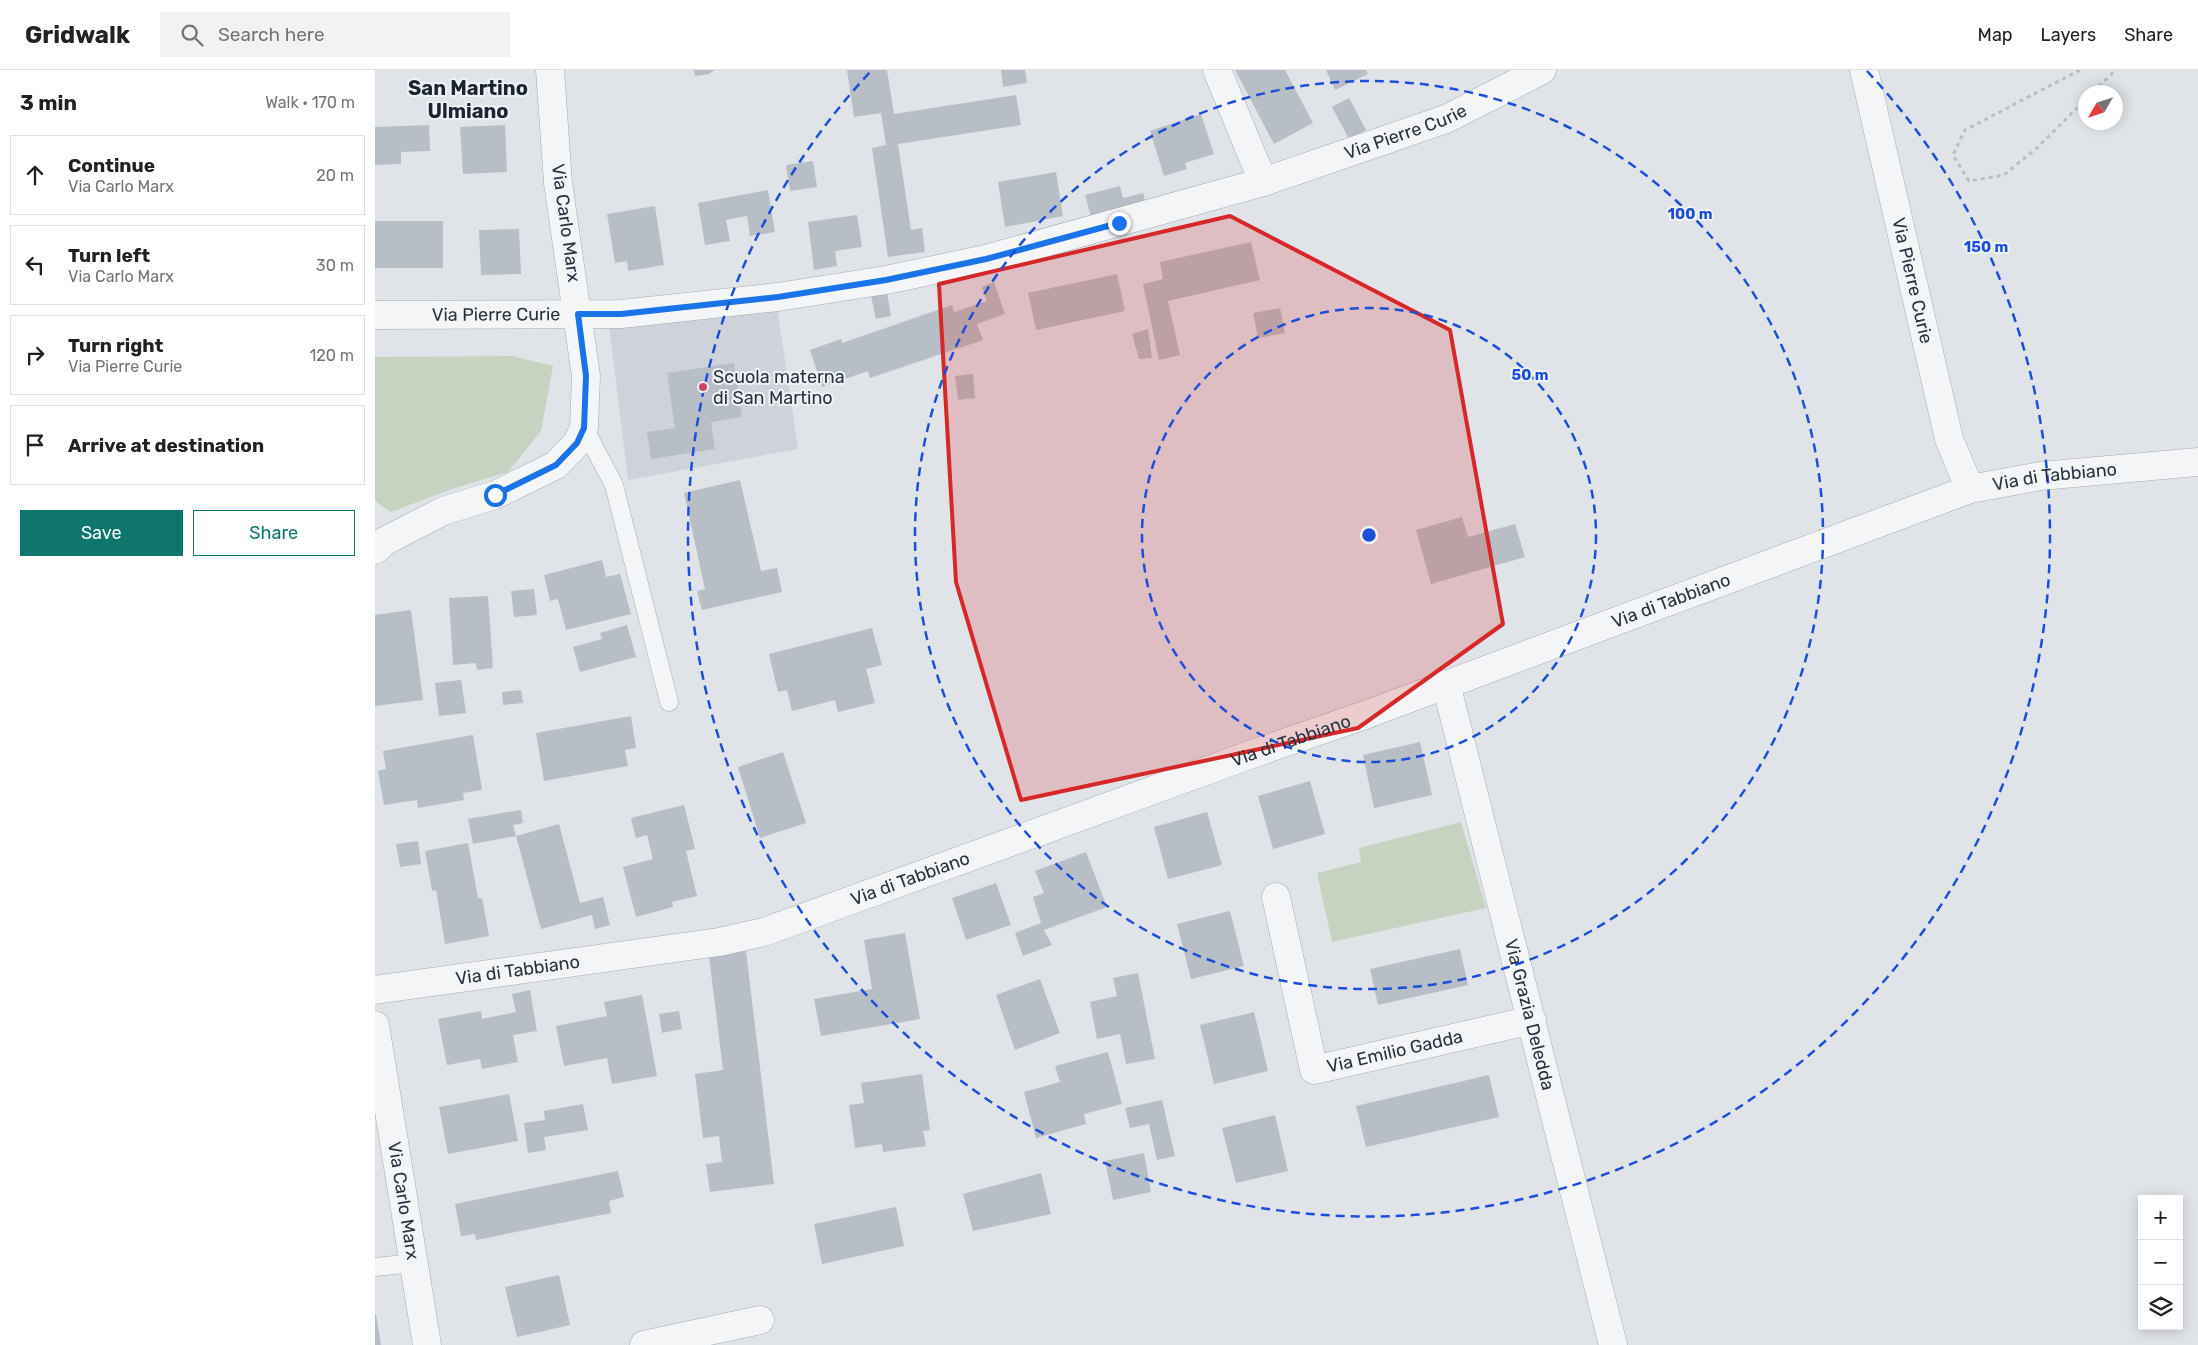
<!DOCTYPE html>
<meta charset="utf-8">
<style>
body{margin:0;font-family:Rubik,sans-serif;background:#f2f2f2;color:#202124}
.controls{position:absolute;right:15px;bottom:15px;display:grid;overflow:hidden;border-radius:0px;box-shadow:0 2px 12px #0003}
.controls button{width:45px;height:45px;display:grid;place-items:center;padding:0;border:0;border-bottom:1px solid #e0e0e0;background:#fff;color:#202124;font:25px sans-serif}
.compass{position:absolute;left:1703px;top:15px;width:45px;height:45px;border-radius:50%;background:#fff;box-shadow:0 2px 12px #0003;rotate:231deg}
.stop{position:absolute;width:15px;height:15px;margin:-11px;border:4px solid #1a73e8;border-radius:50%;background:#fff}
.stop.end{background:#1a73e8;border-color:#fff;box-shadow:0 1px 5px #0008}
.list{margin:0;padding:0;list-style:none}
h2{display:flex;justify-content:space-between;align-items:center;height:65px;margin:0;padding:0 20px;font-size:21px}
h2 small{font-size:16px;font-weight:400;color:#757577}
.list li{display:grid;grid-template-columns:32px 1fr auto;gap:15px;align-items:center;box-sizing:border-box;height:80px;margin:0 10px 10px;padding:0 10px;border:1px solid #e0e0e0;border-radius:0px}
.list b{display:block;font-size:19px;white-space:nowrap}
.list p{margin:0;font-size:16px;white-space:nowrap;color:#757577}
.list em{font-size:16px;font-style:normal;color:#757577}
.actions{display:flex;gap:10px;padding:15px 20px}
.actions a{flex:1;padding:11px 0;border:1px solid #0f766e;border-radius:0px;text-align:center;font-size:18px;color:#0f766e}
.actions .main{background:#0f766e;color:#fff}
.icon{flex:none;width:28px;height:28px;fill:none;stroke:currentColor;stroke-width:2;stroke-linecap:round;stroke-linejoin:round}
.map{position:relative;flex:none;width:1823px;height:1275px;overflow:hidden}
header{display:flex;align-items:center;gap:30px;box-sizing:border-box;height:70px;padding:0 25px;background:#fff;border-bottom:1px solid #e0e0e0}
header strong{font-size:24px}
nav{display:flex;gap:28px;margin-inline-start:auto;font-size:18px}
.search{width:350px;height:45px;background:#f2f2f2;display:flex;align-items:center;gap:12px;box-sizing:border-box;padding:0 18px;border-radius:0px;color:#757577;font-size:19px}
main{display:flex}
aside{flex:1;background:#fff}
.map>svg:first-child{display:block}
</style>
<header>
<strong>Gridwalk</strong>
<div class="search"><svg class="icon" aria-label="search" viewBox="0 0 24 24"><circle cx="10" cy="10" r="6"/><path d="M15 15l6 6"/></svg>Search here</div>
<nav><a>Map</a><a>Layers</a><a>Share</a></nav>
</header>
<main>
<aside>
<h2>3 min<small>Walk · 170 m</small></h2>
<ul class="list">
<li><svg class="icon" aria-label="ahead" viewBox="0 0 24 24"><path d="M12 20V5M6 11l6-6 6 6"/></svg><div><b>Continue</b><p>Via Carlo Marx</p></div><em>20 m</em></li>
<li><svg class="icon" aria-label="left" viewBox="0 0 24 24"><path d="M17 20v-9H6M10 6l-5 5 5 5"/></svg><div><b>Turn left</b><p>Via Carlo Marx</p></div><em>30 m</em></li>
<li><svg class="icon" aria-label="right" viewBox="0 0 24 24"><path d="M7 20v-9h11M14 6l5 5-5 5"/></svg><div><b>Turn right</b><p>Via Pierre Curie</p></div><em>120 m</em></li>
<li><svg class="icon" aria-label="arrive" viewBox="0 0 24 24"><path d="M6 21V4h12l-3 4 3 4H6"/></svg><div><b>Arrive at destination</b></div></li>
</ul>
<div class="actions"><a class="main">Save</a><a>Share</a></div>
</aside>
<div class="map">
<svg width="1823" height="1275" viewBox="0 0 1823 1275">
<rect width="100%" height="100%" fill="#e0e4e9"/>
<path fill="#ced3db" d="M402,236L423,379L253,410L234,256Z"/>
<path fill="#c7d3c1" d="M137,286L178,296L166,361L133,402L80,418L16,442L0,431V287Z
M1086,752L1111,838L957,872L942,803L986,792L984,778Z"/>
<path fill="#b7bec6" d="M319,0H340L334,4L320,6Z
M472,0H512L519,44L641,25L646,55L523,74L536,160L547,158L550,182L513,187L497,78L511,75L506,43L479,47Z
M626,0H650L652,13L628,17Z
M860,0H910L938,53L899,74Z
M951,0H991L993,4L960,20Z
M974,28L991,60L974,69L957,37Z
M826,44L839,84L810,93L812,99L789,106L775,61Z
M54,55L55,81L26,82V94L0,95V57Z
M130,55L132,102L88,104L85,57Z
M438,91L442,117L415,121L411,95Z
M681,102L688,146L630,157L623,112Z
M745,116L748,128L768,123L771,133L716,147L710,125Z
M393,120L400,162L375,166L372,146L351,150L355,171L330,175L323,133Z
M280,136L289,195L253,201L252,191L240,193L232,144Z
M482,145L487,177L460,181L462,196L439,200L433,152Z
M0,151H68V198H0Z
M144,159L146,204L106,205L104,160Z
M876,172L885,210L793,231L805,285L784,290L768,214L788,209L785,192Z
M742,204L750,241L661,260L653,223Z
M619,212L630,244L602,254L608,270L495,308L493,301L447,317L435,280L466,269L467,273L577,235L579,242L612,231L607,217Z
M512,223L516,246L501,249L496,226Z
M905,238L910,263L883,268L878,243Z
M773,259L777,288L764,289L757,264Z
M359,293L367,347L336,352L340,379L276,389L272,362L300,358L292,303Z
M598,304L600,328L583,330L580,306Z
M365,410L386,501L402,498L407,522L327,540L322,521L330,519L309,423Z
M1087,447L1093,467L1140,454L1150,487L1056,514L1041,460Z
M227,490L231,507L245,504L256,544L191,560L183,529L175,531L169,505Z
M159,519L162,545L139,547L136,521Z
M113,526L118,598L102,600L101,593L78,595L74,528Z
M36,540L48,630L0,636V545Z
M252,555L261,587L205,602L198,577L227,569L225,563Z
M497,558L507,595L491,599L500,633L463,642L460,630L417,641L412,620L403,622L394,584Z
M86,610L91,643L64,646L60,613Z
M146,620L148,633L128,635L127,622Z
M256,646L261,678L250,680L253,696L169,711L161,663Z
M98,665L107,720L88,723L89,730L43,738L42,730L9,735L3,701L11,699L8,681Z
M1045,672L1057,725L999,738L988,685Z
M408,682L431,753L385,768L363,697Z
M935,711L950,764L898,779L883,726Z
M309,735L320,779L311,781L322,826L297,832L298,837L261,847L248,797L278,789L272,765L261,768L256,748Z
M146,740L148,753L138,755L141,766L98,774L93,749Z
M832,742L847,795L793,809L779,757Z
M184,754L205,833L228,827L235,855L220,859L217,845L166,859L141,766Z
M43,771L46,794L25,797L21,774Z
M93,773L103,828H107L114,866L70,874L61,820L57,821L50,781Z
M711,782L732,837L669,860L677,875L648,886L640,863L666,853L658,827L669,823L660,801Z
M621,813L636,855L591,870L577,828Z
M855,841L869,896L816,909L802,854Z
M530,863L545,949L446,966L439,929L497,919L489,870Z
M1085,879L1093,915L1003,935L995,899Z
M371,881L399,1114L335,1122L331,1094L347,1092L344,1066L328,1068L320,1004L348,1000L334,886Z
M763,903L780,989L751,994L745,964L722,969L715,932L742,926L738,908Z
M665,909L685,963L640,980L621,925Z
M155,920L162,961L138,965L143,992L107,999L105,989L72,995L63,949L106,941L107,949L141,942L137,924Z
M267,925L282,1006L237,1014L232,988L189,996L181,956L232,946L229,932Z
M304,941L307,959L287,963L284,944Z
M879,942L893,1001L839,1014L825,955Z
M733,982L747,1034L709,1044L711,1054L661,1068L649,1022L685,1012L680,996Z
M547,1004L555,1060L548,1061L551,1076L508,1082L507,1074L480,1078L474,1035L489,1033L486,1013Z
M1114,1005L1124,1047L991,1077L981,1036Z
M134,1024L143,1071L73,1084L64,1037Z
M787,1030L800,1086L782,1090L774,1054L755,1058L750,1038Z
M208,1034L213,1060L169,1067L171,1080L153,1083L149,1053L170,1050L169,1041Z
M900,1045L913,1101L861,1113L847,1058Z
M769,1083L776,1122L738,1130L730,1091Z
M243,1101L249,1127L234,1131L236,1143L101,1170L100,1164L86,1166L80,1134Z
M666,1103L676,1144L598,1161L588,1124Z
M521,1137L529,1176L447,1194L439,1154Z
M184,1205L195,1255L142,1267L130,1217Z
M0,1244H1L6,1275H0Z"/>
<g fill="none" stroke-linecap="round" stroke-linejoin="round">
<g stroke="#a5abb3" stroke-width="19">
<path id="service" d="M209,358L239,415L294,632
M0,1197L39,1193"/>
</g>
<g stroke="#a5abb3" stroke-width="29">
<g id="minor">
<path d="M842,0L888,112"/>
<path id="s1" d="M1489,0L1574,369L1595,419"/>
<path id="s2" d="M0,245L246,244L403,227L511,210L611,189L888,112L1071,49L1167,0"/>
<path d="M0,480L10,471L68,441L120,425L181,395L202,373L209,358L211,306L183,113L175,0"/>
<path id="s3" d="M1071,614L1238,1275"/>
<path id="s4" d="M901,827L939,1000L1157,950"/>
<path id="s5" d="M0,920L344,872L389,862L877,684L990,645L1595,419L1666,406L1823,392"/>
<path id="s6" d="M0,955L52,1275"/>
<path d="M269,1275L385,1250"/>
</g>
</g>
<path stroke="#babfc4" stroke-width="3" stroke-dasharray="4 4" stroke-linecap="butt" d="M1705,0L1590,60L1578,85L1594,111L1629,105L1663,77L1710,30
M1718,22L1741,0"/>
<use href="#service" stroke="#f3f5f7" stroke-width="18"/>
<use href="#minor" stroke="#f3f5f7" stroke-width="28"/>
</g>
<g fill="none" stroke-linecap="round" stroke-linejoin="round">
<path stroke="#1a73e8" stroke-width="6" d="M120,425L181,395L202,373L209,358L211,306L203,244H246L403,227L511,210L611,189L744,153"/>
</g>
<path fill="#d62828" fill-opacity="0.2" stroke="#d62828" stroke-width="4" stroke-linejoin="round" d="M855,146L1075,260L1128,554L983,658L646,730L581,512L564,214Z"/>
<g fill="none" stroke="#1d4ed8" stroke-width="2.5" stroke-dasharray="9 6">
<circle cx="994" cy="465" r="227"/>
<circle cx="994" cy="465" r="454"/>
<path d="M1492 1A681 681 0 1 1 496 1"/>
</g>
<circle fill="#cc4765" stroke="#f0f3f6" stroke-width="2" cx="328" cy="317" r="5"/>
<g text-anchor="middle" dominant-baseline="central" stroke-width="4" stroke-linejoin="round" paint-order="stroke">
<g font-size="18" fill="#293340" stroke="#f0f3f6">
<text stroke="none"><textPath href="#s2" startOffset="1054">Via Pierre Curie</textPath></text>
<text transform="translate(191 153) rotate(82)">Via Carlo Marx</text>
<text stroke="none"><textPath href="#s1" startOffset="216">Via Pierre Curie</textPath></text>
<text stroke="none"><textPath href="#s2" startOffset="121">Via Pierre Curie</textPath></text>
<text stroke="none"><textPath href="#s5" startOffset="1764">Via di Tabbiano</textPath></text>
<text stroke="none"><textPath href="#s5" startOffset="1359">Via di Tabbiano</textPath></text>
<text stroke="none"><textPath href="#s5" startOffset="954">Via di Tabbiano</textPath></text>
<text stroke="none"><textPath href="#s5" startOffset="549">Via di Tabbiano</textPath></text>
<text stroke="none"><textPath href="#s5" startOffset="144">Via di Tabbiano</textPath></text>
<text stroke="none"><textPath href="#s3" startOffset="341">Via Grazia Deledda</textPath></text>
<text stroke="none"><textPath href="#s4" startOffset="260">Via Emilio Gadda</textPath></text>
<text stroke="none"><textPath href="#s6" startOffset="178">Via Carlo Marx</textPath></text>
</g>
<g font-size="18" fill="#293340" stroke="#f0f3f6" text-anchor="start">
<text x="338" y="307">Scuola materna<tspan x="338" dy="21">di San Martino</tspan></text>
</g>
<g font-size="20" font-weight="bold" fill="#1b2431" stroke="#f0f3f6">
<text x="93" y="18">San Martino<tspan x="93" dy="23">Ulmiano</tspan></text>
</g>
</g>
<circle cx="994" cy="465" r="8" fill="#1d4ed8" stroke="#f0f3f6" stroke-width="2.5"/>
<g font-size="15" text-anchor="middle" font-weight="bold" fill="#1d4ed8" stroke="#f0f3f6" stroke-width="4" stroke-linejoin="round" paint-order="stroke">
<text x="1315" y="149">100 m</text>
<text x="1611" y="182">150 m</text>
<text x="1155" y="310">50 m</text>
</g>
</svg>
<div class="controls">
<button>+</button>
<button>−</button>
<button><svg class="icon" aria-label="layers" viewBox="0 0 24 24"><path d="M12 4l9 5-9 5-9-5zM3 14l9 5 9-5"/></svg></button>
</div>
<svg class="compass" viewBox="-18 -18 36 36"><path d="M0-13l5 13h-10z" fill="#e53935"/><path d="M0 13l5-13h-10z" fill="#757577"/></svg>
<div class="stop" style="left:120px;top:425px"></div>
<div class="stop end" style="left:744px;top:153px"></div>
</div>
</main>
